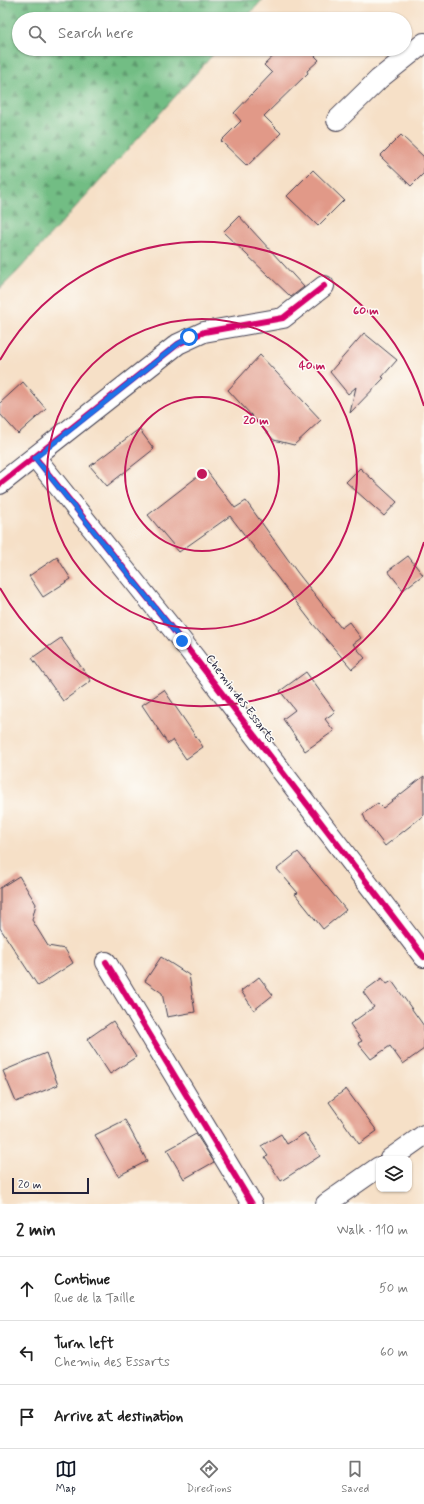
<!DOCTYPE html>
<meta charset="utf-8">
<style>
body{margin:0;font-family:Mynerve,sans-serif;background:#f2f2f2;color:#222}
.controls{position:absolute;right:12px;bottom:12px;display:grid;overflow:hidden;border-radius:8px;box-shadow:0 1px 3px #0004}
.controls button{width:36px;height:36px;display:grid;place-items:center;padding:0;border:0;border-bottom:1px solid #e0e0e0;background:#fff;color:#222;font:20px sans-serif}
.scale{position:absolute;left:12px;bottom:10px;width:77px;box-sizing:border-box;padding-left:4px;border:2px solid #22223b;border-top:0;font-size:11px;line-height:14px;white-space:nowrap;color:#22223b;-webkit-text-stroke:3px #fdfcf7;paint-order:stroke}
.stop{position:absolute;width:12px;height:12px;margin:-9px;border:3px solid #1a73e8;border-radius:50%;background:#fff}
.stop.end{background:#1a73e8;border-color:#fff;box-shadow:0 1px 4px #0008}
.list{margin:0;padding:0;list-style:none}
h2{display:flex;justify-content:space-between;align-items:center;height:52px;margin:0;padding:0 16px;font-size:17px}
h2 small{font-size:13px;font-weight:400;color:#767676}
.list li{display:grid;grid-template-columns:26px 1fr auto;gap:12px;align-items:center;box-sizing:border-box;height:64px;padding:0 16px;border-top:1px solid #e0e0e0}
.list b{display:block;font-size:15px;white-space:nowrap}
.list p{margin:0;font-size:13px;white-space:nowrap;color:#767676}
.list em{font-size:13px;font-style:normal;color:#767676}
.icon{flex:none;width:22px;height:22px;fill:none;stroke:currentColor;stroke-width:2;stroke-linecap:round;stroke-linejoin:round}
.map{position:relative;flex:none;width:424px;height:1204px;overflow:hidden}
.search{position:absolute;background:#fff;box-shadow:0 1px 3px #0004;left:12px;right:12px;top:12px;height:44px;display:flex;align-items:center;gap:10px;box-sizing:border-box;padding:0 14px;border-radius:22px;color:#767676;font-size:15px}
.sheet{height:244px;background:#fff}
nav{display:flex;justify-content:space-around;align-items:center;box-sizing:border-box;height:56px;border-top:1px solid #e0e0e0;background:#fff;font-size:11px;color:#767676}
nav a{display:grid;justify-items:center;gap:2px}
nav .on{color:#111827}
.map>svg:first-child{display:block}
</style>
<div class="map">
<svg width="424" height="1204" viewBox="0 0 424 1204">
<defs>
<pattern id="forest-firs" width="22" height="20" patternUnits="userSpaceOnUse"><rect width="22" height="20" fill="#72bd84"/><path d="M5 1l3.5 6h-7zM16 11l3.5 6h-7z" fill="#5d996d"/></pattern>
</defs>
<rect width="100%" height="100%" fill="#fdfcf7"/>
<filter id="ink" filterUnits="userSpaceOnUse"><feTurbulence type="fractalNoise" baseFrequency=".025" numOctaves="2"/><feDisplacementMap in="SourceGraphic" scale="8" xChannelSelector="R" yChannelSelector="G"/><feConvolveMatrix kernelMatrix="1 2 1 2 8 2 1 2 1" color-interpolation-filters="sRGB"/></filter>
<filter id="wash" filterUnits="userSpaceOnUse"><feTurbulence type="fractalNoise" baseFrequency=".012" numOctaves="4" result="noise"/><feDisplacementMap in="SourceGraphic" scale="16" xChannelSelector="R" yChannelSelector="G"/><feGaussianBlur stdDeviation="0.9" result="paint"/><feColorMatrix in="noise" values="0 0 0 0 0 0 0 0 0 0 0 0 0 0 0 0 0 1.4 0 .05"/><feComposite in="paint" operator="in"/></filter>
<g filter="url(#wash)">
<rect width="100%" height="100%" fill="#f6e0c7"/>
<path fill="url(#forest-firs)" stroke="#4a7060" d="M0,0H262L245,19H19V49H218L17,272L0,289Z"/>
<g id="blocks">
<path fill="#e19988" d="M281,49H308L319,60L307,71L308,73L264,116L281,133L247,166L221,141L241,121L234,113L272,73L264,65Z
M401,135L424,157V173L411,186L380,156Z
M313,170L344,200L318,226L287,196Z
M239,216L304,287L291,297L223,232Z
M364,333L397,360L382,377L384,378L350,413L356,387L348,394L330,372Z
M260,355L321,420L294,445L274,440L228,390Z
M23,382L46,409L18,434L0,414V403Z
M139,429L154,449L107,486L90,466Z
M360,468L397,502L384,516L346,482Z
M206,470L235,508L246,501L297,572L341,628L349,622L361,638L353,644L365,658L352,669L313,624L230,516L179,552L148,515Z
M408,556L423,575L403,590L388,571Z
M57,557L71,579L43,597L29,576Z
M61,638L91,681L63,701L32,658Z
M306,672L335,712L325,719L334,731L305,751L283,719L295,710L280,691Z
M164,690L203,747L186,759L173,740L168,744L142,705Z
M424,776V815L385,846L366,821L363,814L378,803L383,808Z
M298,852L346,910L323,929L295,894L298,893L277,869Z
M19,876L36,904L32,920L48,946L65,949L73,963L38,986L0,928V888Z
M161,957L189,975L195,1012L167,1017L162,993L145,981Z
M259,977L273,995L254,1010L241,991Z
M382,978L387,984L392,981L424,1026V1049L403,1064L390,1046L371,1059L358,1043L362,1041L350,1024L374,1007L363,992Z
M113,1021L136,1057L110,1074L87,1039Z
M46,1053L58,1085L16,1102L3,1071Z
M346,1089L377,1131L359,1144L329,1102Z
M125,1120L147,1161L118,1176L95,1135Z
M305,1133L320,1156L281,1181L265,1157L268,1156L261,1146L281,1134L287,1144Z
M196,1134L214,1162L184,1179L167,1150Z"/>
</g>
</g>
<g filter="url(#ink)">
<use href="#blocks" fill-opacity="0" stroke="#423e50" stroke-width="1"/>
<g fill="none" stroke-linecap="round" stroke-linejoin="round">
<g stroke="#423e50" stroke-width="22">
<path id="minor" d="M337,120L379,79L424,43
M35,457L182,641L424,957
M0,484L178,344L204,332L283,318L324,286
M106,962L252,1204
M390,1159L424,1135
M326,1204L379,1167"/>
</g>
<use href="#minor" stroke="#fff" stroke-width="20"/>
<g stroke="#fdfcf7" stroke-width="8">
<path id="cycleway" d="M35,457L182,641L424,957
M0,484L178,344L204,332L283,318L324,286
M106,962L252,1204"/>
</g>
<use href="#cycleway" stroke="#d6006c" stroke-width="6"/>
</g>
</g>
<g fill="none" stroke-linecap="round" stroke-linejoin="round" filter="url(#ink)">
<path stroke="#1a73e8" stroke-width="5" d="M182,641L35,458L178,344L189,337"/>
</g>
<g fill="none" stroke="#c2185b" stroke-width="2">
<circle cx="202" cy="474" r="77"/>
<circle cx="202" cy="474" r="155"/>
<path d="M424 542A232 232 0 0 1 0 588M0 360A232 232 0 0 1 424 406"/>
</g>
<g text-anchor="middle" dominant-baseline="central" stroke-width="3" stroke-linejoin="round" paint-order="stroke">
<g font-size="12" fill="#22223b" stroke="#fdfcf7">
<text transform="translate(240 699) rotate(53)">Chemin des Essarts</text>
</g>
</g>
<circle cx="202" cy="474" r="6" fill="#c2185b" stroke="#fdfcf7" stroke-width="2"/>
<g font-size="12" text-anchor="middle" font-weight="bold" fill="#c2185b" stroke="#fdfcf7" stroke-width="3" stroke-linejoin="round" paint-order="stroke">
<text x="366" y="314">60 m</text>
<text x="312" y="369">40 m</text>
<text x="256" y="424">20 m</text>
</g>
</svg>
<div class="controls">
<button><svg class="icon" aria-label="layers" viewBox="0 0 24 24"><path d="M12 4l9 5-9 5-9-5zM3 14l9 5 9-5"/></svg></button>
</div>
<div class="scale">20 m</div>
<div class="stop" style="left:189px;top:337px"></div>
<div class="stop end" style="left:182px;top:641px"></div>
<div class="search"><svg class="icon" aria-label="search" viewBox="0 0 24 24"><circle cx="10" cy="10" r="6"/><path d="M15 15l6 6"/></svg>Search here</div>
</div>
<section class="sheet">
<h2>2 min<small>Walk · 110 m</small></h2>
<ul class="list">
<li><svg class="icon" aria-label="ahead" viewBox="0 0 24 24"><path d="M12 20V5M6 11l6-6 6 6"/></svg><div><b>Continue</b><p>Rue de la Taille</p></div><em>50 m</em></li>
<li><svg class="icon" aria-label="left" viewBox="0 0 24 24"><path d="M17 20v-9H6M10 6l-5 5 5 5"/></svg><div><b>Turn left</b><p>Chemin des Essarts</p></div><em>60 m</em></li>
<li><svg class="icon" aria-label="arrive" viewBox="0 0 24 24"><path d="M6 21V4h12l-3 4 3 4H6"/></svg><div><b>Arrive at destination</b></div></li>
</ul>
</section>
<nav>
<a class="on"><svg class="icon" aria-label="map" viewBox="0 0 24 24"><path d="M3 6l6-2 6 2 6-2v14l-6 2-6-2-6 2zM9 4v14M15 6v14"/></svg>Map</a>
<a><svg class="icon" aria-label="directions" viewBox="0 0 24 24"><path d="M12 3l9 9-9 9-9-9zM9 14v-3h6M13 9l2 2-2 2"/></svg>Directions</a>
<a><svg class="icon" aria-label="saved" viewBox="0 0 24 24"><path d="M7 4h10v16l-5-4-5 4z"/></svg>Saved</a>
</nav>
